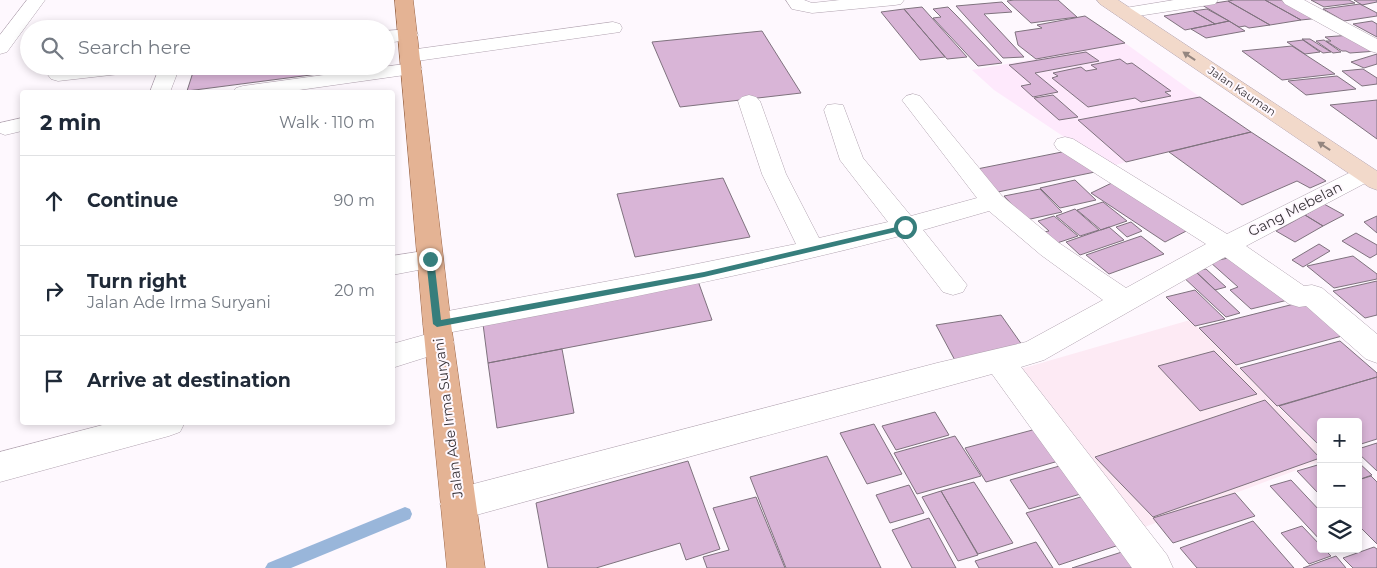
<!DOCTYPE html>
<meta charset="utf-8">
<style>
body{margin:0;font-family:Montserrat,sans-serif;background:#f6f6f7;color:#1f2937}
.controls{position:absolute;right:15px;bottom:15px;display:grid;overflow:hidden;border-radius:5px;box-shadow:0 2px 8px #0003}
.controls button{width:45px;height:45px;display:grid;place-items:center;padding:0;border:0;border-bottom:1px solid #e0e1e3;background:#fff;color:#1f2937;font:25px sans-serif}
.stop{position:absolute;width:15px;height:15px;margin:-11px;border:4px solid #367e7c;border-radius:50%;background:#fff}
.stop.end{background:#367e7c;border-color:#fff;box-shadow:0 1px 5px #0008}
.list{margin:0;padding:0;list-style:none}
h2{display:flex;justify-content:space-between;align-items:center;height:65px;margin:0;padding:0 20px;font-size:21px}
h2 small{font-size:16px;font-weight:400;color:#747a83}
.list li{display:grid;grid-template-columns:32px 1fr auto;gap:15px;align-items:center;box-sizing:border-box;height:90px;padding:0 20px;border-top:1px solid #e0e1e3}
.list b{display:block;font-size:19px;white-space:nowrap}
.list p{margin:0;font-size:16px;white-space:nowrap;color:#747a83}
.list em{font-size:16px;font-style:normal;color:#747a83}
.icon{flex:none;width:28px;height:28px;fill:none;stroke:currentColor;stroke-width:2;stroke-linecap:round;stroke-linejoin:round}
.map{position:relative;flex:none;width:1377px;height:568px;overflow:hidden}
.search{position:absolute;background:#fff;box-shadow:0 2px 8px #0003;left:20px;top:20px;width:375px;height:55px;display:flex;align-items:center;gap:12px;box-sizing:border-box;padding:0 18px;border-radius:28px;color:#747a83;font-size:19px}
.panel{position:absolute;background:#fff;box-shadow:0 2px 8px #0003;left:20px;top:90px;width:375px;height:335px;border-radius:5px}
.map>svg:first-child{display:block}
</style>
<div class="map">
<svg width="1377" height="568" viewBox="0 0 1377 568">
<rect width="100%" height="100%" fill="#fef8fe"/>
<path fill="#fee9fc" d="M1125,43L1200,97L1079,120L1126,162L1109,167L994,90L972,70Z"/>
<path fill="#fdeaf4" d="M1190,320L1321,449V461L1134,531L1013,371Z"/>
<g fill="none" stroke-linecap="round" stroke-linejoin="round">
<path fill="#99b6da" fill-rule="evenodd" d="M405,507L410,509L412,514L410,519L291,568H265L268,563Z"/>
</g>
<path fill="#d9b5d7" stroke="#7f727e" d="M1014,0H1058L1077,17L1031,23L1007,1Z
M1234,0H1265L1301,20L1270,25L1228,1Z
M1265,0H1286L1320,18L1301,20Z
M1311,0H1349L1355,3L1324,7Z
M1354,0H1377V2L1362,5Z
M1228,1L1270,25L1249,28L1245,26L1239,27L1202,5Z
M1002,2L1012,12L984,14L1024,57L1003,58L956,6Z
M1360,4L1377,13V16L1344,21L1323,9Z
M922,7L967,57L947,59L904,9Z
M948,7L956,15L1002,63L978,66L933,18L941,17L933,9Z
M904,9L945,57L920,60L881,12Z
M1207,9L1229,21L1215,24L1193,11Z
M1193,11L1215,24L1185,30L1164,16Z
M1085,16L1125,43L1036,59L1018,45L1015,32L1042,28L1037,25Z
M1229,21L1245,31L1206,38L1191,29Z
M1372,21L1377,24V37L1353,24Z
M762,31L801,93L680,107L652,42Z
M1351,35L1377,51L1350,53L1346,51H1342L1326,41H1331L1325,37Z
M1302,39H1310L1331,52L1323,53Z
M1303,40L1320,52L1305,54L1287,42Z
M1324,40L1341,52L1333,53L1316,41Z
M1292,46L1335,74L1282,80L1242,51Z
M1086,52L1099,61L1035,73L1058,92L1033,97L1021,86L1031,84L1009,65Z
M1377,54V64L1364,68L1351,62Z
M1120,59L1127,64L1132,63L1171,91L1165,92L1171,96L1141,102L1135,98L1088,107L1052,78L1058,76L1053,73L1081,67L1086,71L1097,69L1091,65Z
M195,66H357V69L187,91Z
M1363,69L1377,78V84L1362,86L1342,71Z
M1337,76L1356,89L1306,95L1288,81Z
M1053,95L1078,117L1059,120L1034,98Z
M1200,97L1251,132L1126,162L1078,120Z
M1377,100V139L1330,105Z
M1251,132L1326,181L1310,188L1297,181L1242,205L1169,152Z
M1072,150L1095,172L993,193L972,170Z
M723,178L750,237L635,257L617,194Z
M1120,179L1194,227L1165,242L1091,193Z
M1075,180L1096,200L1060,208L1040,188Z
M1040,189L1062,212L1026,220L1004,196Z
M1103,202L1127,221L1101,230L1077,210Z
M1324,204L1344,215L1323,226L1305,215Z
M1075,209L1099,230L1080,236L1056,216Z
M1305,215L1323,226L1295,242L1276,231Z
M1054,216L1078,236L1057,243L1044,232L1049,231L1038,221Z
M1377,216V233L1364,222Z
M1131,222L1142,231L1127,237L1116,227Z
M1109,227L1124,240L1080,255L1066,242Z
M1356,233L1377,245V254L1370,258L1342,241Z
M1141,236L1164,254L1109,274L1086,255Z
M1319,244L1330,251L1303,267L1292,260Z
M1237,256L1288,300L1251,309L1230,290L1238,287L1210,262Z
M1353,256L1377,274V279L1334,288L1307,266Z
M1206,269L1226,287L1215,290L1195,271Z
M1195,271L1240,313L1226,317L1181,275Z
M698,281L712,320L488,363L483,324Z
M1377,281V315L1365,318L1333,291Z
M1195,290L1225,319L1195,326L1166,297Z
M1302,302L1342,336L1236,365L1199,328Z
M1001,315L1027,352L958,366L936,325Z
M1340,341L1377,373V377L1277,406L1240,368Z
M562,349L574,413L497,428L488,363Z
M1214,351L1257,394L1200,411L1158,366Z
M1377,377V439L1358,445V422H1321V447L1279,406Z
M1265,400L1320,458L1153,517L1095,457Z
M935,412L949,435L896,450L882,426Z
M874,424L902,474L867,484L840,433Z
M1040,428L1062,460L986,482L965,448Z
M955,436L981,476L917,494L894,453Z
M1377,443V471L1358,453V449Z
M827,456L881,568H786L750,477Z
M688,461L720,549L686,560L680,543L596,568H548L536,503Z
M1358,462L1372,475L1358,480Z
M1321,464V492L1318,493L1297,471Z
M1063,465L1084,493L1029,509L1010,480Z
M1371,476L1377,482V544L1358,525V480Z
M1291,480L1321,512V541L1270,486Z
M974,482L1013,543L978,554L941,491Z
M909,485L924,513L890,523L876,495Z
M941,491L978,555L958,561L922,497Z
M1235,493L1255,516L1173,543L1153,518Z
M1084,496L1119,545L1059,565L1026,513Z
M756,497L785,568H707L703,557L729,550L713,508Z
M929,518L956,568H912L892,530Z
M1253,521L1294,568H1197L1180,548Z
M1302,526L1321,546V549H1324L1331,556L1309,564L1281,533Z
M1036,542L1053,568H979L975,561Z
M1374,547L1377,549V568H1353L1343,558Z
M1125,551L1137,568H1072Z
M1336,556L1346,568H1303Z"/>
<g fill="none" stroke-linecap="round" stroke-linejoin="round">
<g stroke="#b1a3b0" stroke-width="1">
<path id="minor" d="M27,0H45L7,52L0,54V35Z
M786,0H804L812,3L840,0H904L901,4L895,5L812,13L792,9Z
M1174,0H1218L1215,4L1209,5L1125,18L1119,17L1116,13L1119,9L1125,8Z
M1282,0H1304L1377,39V53L1370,51L1285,4Z
M613,22L620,24L622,28L620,32L410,62L403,60L400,56L403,52L410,50Z
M409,29L416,31L418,35L416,39L386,43V31Z
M412,63L419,65L422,69L419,73L285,92H233L236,88L243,86Z
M82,66H147L144,70L137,72L58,81L51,79L48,75L51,71Z
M160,66H180L170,92H150Z
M913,94L920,96L1002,196L1059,243L1126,288L1206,244L1057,149L1054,144L1057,139L1065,137L1073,139L1227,234L1357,169L1365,167L1373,169L1377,174L1373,179L1246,246L1304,286L1312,285L1322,288L1377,334V363L1366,359L1306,306L1299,307L1289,304L1225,257L1044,360L1021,367L1167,555L1173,568H1132L992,374L458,520L446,515L440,504L446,493L458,488L937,363L1026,342L1103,300L1041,255L989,211L923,230L967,285L963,292L953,295L943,292L900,236C751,275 599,304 447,333L449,334L454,342L449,350L392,368V344L431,333L427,332L423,324L427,316L437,313L647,274L796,244L762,174L738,101L742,97L749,95L756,97L760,101L786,174L819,238L888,222L840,160L824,110L827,105L835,104L843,105L863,158L911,216L977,198L902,100L906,96Z
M22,118V131L5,135L0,133V123Z
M430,250L439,252L443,259L439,266L392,275V256Z
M114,422H185L180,432L169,436L0,482V452Z"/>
</g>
<g stroke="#b1a3b0" stroke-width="1">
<path id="secondary" d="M1097,0H1118L1377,171V190L1369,187L1100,4Z"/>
</g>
<g stroke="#9c6545" stroke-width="1">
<path id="primary" d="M395,0H413L451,324L485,568H447L423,324Z"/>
</g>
<use href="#minor" fill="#fff" fill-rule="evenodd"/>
<use href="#secondary" fill="#f2d9ca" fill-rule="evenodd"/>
<use href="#primary" fill="#e4b394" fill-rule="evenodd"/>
</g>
<defs><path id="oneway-solid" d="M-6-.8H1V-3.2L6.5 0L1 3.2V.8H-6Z" transform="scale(1.25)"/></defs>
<g fill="#948680">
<use href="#oneway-solid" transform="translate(1189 56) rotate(-146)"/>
<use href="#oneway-solid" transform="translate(1324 146) rotate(-146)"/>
</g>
<path fill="#367e7c" d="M905,225L909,227L908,229L704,277L437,327L433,324L426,259L430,256L434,259L441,320L704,272Z"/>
<g text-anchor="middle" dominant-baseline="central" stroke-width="4" stroke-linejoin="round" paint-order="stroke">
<g font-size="11" fill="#373237" stroke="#fef8fe">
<text transform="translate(1242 91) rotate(34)">Jalan Kauman</text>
</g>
<g font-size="14" fill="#373237" stroke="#fef8fe">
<text transform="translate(1295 209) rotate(-27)">Gang Mebelan</text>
<text transform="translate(448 418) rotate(-97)">Jalan Ade Irma Suryani</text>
</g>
</g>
</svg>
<div class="controls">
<button>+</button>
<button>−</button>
<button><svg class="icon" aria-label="layers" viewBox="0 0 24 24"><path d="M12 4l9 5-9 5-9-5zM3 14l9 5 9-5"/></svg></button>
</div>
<div class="stop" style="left:905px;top:227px"></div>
<div class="stop end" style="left:430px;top:259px"></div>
<div class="search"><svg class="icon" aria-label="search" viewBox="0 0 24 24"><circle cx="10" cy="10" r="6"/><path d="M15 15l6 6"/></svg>Search here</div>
<section class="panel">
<h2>2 min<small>Walk · 110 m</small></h2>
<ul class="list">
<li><svg class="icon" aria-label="ahead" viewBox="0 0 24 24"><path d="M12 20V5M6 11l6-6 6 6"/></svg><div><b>Continue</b></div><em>90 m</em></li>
<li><svg class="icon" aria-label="right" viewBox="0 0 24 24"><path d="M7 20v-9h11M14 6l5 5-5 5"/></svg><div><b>Turn right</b><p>Jalan Ade Irma Suryani</p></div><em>20 m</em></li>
<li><svg class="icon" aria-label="arrive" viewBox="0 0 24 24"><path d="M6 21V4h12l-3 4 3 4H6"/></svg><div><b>Arrive at destination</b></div></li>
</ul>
</section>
</div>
